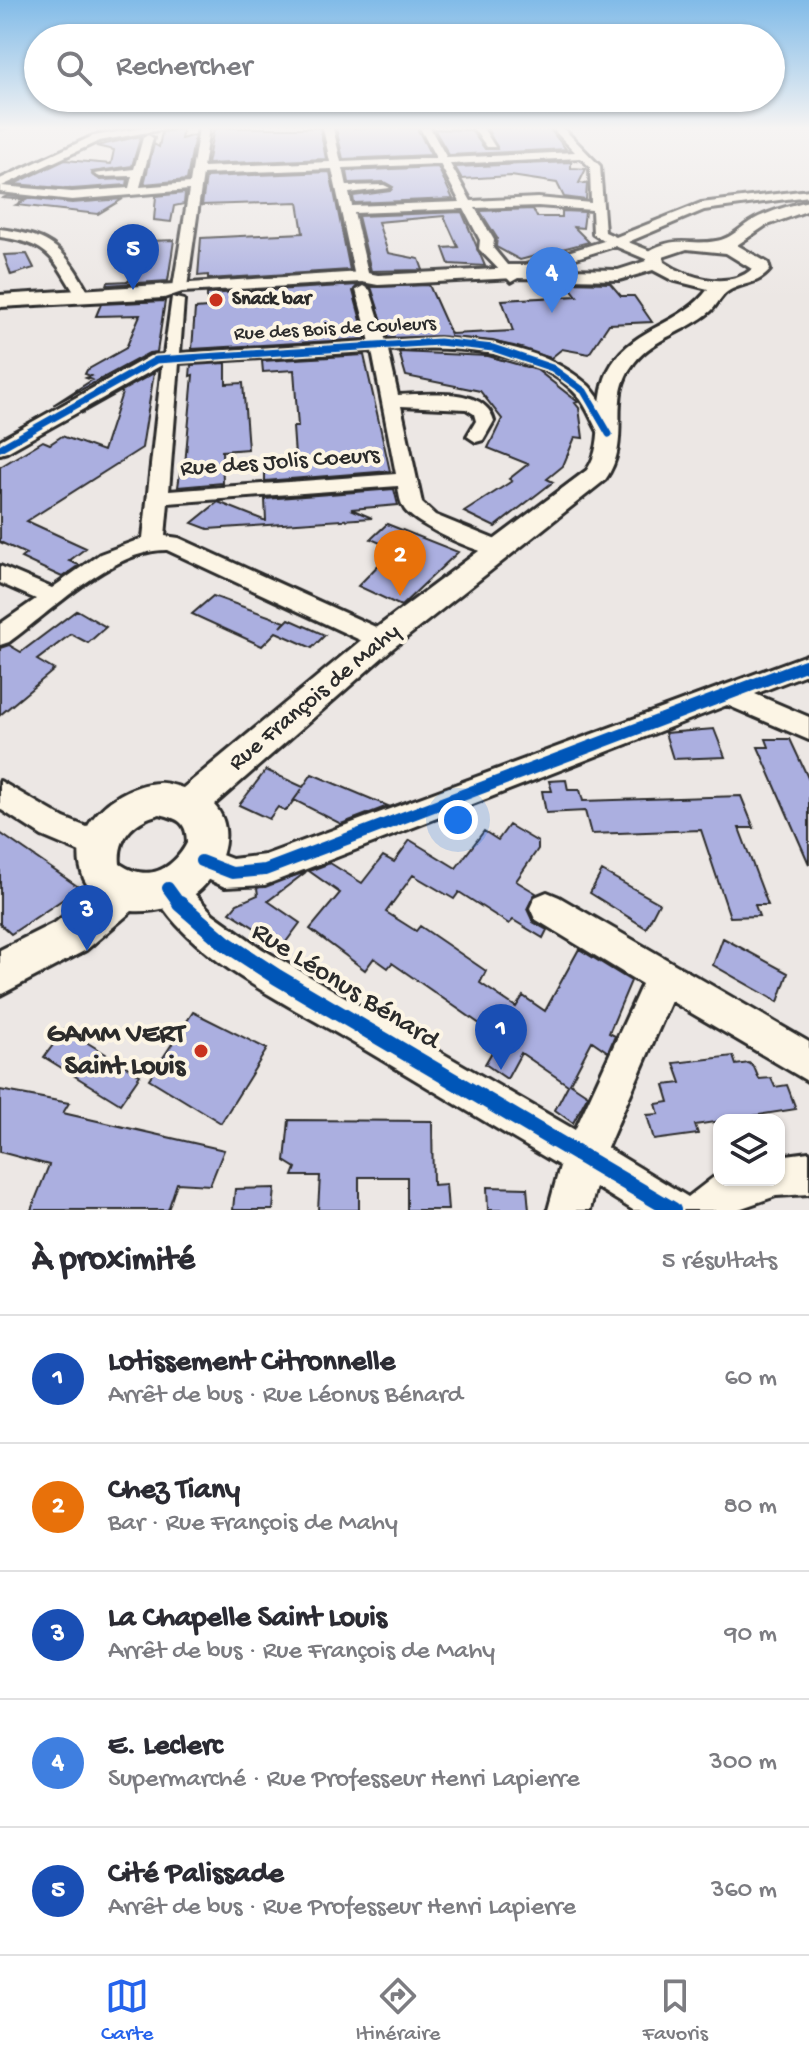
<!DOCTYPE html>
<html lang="fr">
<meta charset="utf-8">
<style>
body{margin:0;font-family:"Gochi Hand",sans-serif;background:#f7f7f7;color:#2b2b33}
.controls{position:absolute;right:24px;bottom:24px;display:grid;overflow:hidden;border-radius:16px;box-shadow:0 2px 6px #0004}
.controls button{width:72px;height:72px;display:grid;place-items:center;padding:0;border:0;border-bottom:2px solid #e1e1e2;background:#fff;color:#2b2b33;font:40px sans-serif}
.you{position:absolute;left:458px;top:820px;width:28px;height:28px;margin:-20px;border:6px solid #fff;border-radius:50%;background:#1a73e8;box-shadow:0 0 0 12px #1a73e833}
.badge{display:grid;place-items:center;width:52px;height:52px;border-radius:50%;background:#2563eb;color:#fff;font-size:26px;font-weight:700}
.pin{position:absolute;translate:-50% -66px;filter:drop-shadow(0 2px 4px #0008)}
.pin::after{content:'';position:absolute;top:42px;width:28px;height:24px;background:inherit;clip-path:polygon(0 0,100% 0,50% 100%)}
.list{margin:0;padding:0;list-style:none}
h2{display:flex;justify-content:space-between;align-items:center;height:104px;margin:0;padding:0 32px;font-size:34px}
h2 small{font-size:26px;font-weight:400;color:#7c7c81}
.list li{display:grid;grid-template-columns:52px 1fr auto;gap:24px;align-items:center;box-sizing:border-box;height:128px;padding:0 32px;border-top:2px solid #e1e1e2}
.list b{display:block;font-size:30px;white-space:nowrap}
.list p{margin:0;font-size:26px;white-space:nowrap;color:#7c7c81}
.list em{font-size:26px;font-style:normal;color:#7c7c81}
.icon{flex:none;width:44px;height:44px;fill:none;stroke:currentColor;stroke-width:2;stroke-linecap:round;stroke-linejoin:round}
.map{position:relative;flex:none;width:809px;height:1210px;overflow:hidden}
.search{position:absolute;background:#fff;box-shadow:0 2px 6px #0004;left:24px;right:24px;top:24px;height:88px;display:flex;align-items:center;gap:20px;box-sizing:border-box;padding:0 28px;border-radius:44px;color:#7c7c81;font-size:30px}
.sheet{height:744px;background:#fff}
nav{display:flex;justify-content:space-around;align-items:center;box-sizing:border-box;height:112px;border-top:2px solid #e1e1e2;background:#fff;font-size:22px;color:#7c7c81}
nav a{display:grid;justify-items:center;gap:4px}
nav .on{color:#2563eb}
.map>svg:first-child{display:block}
</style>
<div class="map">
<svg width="809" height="1210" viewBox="0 0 809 1210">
<rect width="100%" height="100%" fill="#ece7e4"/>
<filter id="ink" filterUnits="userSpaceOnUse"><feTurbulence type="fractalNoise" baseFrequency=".0125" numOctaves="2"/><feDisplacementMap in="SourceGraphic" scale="16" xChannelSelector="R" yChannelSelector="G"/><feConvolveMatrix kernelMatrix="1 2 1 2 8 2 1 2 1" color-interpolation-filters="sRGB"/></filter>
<g filter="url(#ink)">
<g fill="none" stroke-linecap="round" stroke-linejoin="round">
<path stroke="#62879c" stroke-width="3" d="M0,130L8,128"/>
</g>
<path fill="#abafe0" stroke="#2b2b2b" stroke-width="2" d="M214,128H320L326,159L207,164Z
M336,128H417L431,155L343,159Z
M487,128H549L566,149L449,155L434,129L471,130L485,149H497Z
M183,129L181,139L195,135L187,180L144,184L154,144L159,147L162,132Z
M141,136L132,166L92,172L100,180L128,179L127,185L72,189L14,184L65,160L111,164L114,150L96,146Z
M571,162V168L586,169L579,183L587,184L586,200L564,197L557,183L511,176L462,179L455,167Z
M438,167L453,199L354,203L353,196L390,191L393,187L384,182L349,183L347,171Z
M330,172L350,270L208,279V275L198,276L201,238L303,233L298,202L202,205L206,177Z
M185,193L184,204L174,206L171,222L154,220L156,196Z
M7,196L72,203L123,199L98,214L16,205L26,200L3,198Z
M533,209L537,217H562V211L585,212L583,228L574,227L589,242L520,260L496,247L497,238L480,211Z
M462,212L485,266L449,264L443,248L458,247L444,216L378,222L388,253L419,259L423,270L371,271L358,216Z
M174,240L168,281L107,285L108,282L129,281L137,252L145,265L150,241Z
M27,254L34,268L11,275L4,255Z
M566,282L610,283L621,296H634L652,322L609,324L589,354L562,349L551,358L493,341L439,336L388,338L370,287L429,285L451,334L513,331L502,300L577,296Z
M358,285L353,291L366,339L192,349L195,309L207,308V294Z
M165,301L157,352L149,353L53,405L92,380L86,378L91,376L85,374L87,370L126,348L140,315L96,316L101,304Z
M399,352L488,356L537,370L578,402L575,403L579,408L583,438L575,437L563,466L547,479L553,482L495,527L464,512L512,481L509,479L528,464L488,448L502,419L480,391L406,376Z
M364,355L390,471L265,481V458L295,456L293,427H298L294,370L263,372L262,361Z
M226,363V384L243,383L248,449L222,451L223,483L178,487L181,466L185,465L193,375L190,376L191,365Z
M154,373L142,448L27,521L86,548L69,561L79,565L62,577L21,558L26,554L0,542V467L43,441L50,444L62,436L103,451L123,390L81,414Z
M394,489L398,505L351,509L372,518L208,529L192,523L218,502L266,521L265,499Z
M387,524L458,552L401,606L358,586L394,549L371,539Z
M213,596L285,622L281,627L289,619L325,635L312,648L276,632L262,646L192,614Z
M77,610L106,627L88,643L71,634L37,660L54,670L0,715V648L9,645L21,652Z
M714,729L725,757L673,759L665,733Z
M766,739H790L809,780V864L758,747H769Z
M266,770L303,787L312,774L388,806L341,824L294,800L302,789L286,811L278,807L269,819L239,805Z
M566,780L568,790H580L583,801L741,796L754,828H739L768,905H755L759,916L730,917L701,830L591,834L585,811L546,813L542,791H552L549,781Z
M509,825L538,842V849L516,881L536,893L527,909L533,922L547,930L543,938L513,920L509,924L459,892L454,899L413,875L386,912L416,931L420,926L486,971L480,983L516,1007L523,996L545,1011L579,949L631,981L609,1033L615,1036L608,1052L592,1041L570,1083L588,1095L573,1123L555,1110L568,1085L521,1053L507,1079L485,1064L500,1038L392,963L388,968L374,958L365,970L310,929L340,893L309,871L330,863L362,883L383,856L394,862L410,840L456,868L484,831L498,840Z
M0,833L80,888L11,934L0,924Z
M602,871L659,903L646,928L590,893Z
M306,872L268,901L300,923L283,946L230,912L237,904L258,895L257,888Z
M723,938L788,973L778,1002L713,965Z
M193,1012L267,1049L221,1123L149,1079Z
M65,1029L140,1075L120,1104L44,1057Z
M733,1056L736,1065L749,1063L754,1067L759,1079L771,1078L775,1087L787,1085L796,1109L695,1125L698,1134L654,1140L647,1115L659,1114L656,1104L669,1102L664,1085L681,1083L674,1063Z
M0,1090L69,1103L63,1113L224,1150L210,1185L177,1183L168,1210H31L49,1165L0,1152Z
M289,1120L432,1121L433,1185L446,1184L448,1210H407V1177H359V1210H318L320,1176H293L296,1168L285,1161Z
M487,1187L527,1188L529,1210H488Z
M275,1188L273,1210H233L235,1189Z"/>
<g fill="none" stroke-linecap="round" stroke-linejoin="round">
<g stroke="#2b2b2b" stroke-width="6">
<path id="minor" d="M143,128H170L99,141L2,186L72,192L129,188L132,176L100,177L94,174L134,169L143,138L148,135L153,138L140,187L190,183L199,128H209L203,167L330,162L323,128H333L341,162L436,158L420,128H430L447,158L575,152L552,128H563L600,166L605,232L616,237L701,203L809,190V196L704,210L628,242L658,254V260H648L615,246L531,272L514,273L518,278L511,282L479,249L480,240L464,209L354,213L369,277L362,281L355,277L332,169L203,174L187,287L180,291L173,287L189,190L72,200L0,192V179L93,136ZM581,158L590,167L591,203L538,198L471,201L450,164ZM440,164L460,202L352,206L349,193L390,188L384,185L347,186L343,168ZM538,206L592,210L593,234L604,241L525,265H507L493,248L494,240L475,208Z
M473,128H483L495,147H487Z
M0,229C55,236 65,250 91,297L89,300H79C53,259 52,244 0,237Z
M363,286L370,290L386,341C453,336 535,338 589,386C601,398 610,419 618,434L616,438H602C593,425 588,407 577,395C536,347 445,346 388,350L398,395C427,394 485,386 494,421L483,440L476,442L467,436L476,421L474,414L466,409L401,406L422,503L435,515L506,544L509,549L506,554C485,559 418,526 405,510C400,503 399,494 398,486L168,503L165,536L179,538L391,634L395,640L391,646H373L167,550C113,549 52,611 9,642L0,645V624L36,599L0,583V566L52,588L100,554L143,538L162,365L7,452L0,454V440L150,356L164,355L172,297L184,300L180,353L370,342L356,290ZM372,351L396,474L169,491L179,363Z
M809,654V673L755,694L809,717V740L727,705L265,885L225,887L190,871L185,861L190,851L201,847L232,859L265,855Z
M0,781L64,818L110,836L115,846L110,856L99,860L42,836L0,809Z
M168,873L179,877L213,914L262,949L575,1130L642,984L535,919L530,908L535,897L547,892L559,897L809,1042V1082L671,1001L607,1148L688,1197L719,1173V1180H779V1156L809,1152V1194L776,1196L736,1210H633L596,1187L590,1210H548L560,1166C492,1126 424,1085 357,1045C294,1007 183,957 152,888L157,877Z"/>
</g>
<g stroke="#2b2b2b" stroke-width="6">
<path id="major" d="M809,201V210L765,226L737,245L768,263L770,270C757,286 742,282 727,292C720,297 717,305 711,311C687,332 654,337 634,363C605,399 634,439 605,480L393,648L214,805C239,832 219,879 191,897C173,909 152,912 132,911L86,950L0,995V950L56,922L94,891C85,885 82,875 80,864C74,822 119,785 158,783C166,782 175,786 183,788L371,632L587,470C608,439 590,399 612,364C635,327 684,323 708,289L672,280L653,270L619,280L515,278L378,285L362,282L182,292L164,298L0,307V295L362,272L378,275L515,268L618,270L646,261L649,251C677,235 689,246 716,241C732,239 741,226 755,219C771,211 791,205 809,201ZM687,249L726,253L752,269C729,290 687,278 664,262L663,257ZM160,814C179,819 187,822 187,843C172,871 147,882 120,864C117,837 135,820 160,814Z"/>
</g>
<use href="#minor" fill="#fcf5e5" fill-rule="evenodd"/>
<use href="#major" fill="#fcf5e5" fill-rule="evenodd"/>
<g stroke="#fcf5e5" stroke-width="11">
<path id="cycleway-far3" d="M0,448L156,360L439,342L493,348L552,368L584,391L609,434"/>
</g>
<g stroke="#fcf5e5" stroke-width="15">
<path id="cycleway-far2" d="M800,667L809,663"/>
</g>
<g stroke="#fcf5e5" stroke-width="17">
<path id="cycleway-far1" d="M201,861L232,873L265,870L805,665
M168,888L181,906"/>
</g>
<g stroke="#fcf5e5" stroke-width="21">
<path id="cycleway" d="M180,904L225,943L277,977L673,1210"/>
</g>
<use href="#cycleway-far3" stroke="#0057b8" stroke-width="7"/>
<use href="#cycleway-far2" stroke="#0057b8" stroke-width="10"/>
<use href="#cycleway-far1" stroke="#0057b8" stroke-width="12"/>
<use href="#cycleway" stroke="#0057b8" stroke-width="16"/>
</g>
</g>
<linearGradient id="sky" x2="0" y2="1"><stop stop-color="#81bbe8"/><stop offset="0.43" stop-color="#f6f4f3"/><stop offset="1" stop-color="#f6f4f3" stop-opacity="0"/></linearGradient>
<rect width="809" height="298" fill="url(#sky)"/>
<g fill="#c8321e" stroke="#fcf5e5" stroke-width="3">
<circle cx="216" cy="300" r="8"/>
<circle cx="201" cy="1051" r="8"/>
</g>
<g text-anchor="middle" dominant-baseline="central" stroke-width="8" stroke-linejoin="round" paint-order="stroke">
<g font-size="20" font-weight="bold" fill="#2b2b2b" stroke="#fcf5e5" text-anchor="start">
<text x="232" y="300">Snack bar</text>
</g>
<g font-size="20" fill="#2b2b2b" stroke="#fcf5e5">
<text transform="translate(335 330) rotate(-3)">Rue des Bois de Couleurs</text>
</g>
<g font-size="24" fill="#2b2b2b" stroke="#fcf5e5">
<text transform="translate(280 463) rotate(-4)">Rue des Jolis Coeurs</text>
<text transform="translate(315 698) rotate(-40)">Rue François de Mahy</text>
</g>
<g font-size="28" fill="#2b2b2b" stroke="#fcf5e5">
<text transform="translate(345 987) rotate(32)">Rue Léonus Bénard</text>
</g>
<g font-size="28" font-weight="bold" fill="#2b2b2b" stroke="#fcf5e5" text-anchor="end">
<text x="185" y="1035">GAMM VERT<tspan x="185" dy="32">Saint Louis</tspan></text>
</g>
</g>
</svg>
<div class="controls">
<button><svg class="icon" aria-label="layers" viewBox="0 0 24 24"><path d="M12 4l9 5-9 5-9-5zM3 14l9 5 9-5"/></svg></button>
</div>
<div class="you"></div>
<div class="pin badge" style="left:501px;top:1070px;background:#1a4fb4">1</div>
<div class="pin badge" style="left:400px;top:596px;background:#e8710a">2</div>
<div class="pin badge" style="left:87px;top:951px;background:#1a4fb4">3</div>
<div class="pin badge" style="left:552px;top:313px;background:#3f7fe0">4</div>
<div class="pin badge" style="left:133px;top:290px;background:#1a4fb4">5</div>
<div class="search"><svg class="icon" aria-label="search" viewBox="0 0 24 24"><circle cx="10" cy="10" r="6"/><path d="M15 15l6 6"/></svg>Rechercher</div>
</div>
<section class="sheet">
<h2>À proximité<small>5 résultats</small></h2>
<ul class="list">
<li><span class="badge" style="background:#1a4fb4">1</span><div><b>Lotissement Citronnelle</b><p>Arrêt de bus · Rue Léonus Bénard</p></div><em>60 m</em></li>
<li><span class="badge" style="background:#e8710a">2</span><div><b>Chez Tiany</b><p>Bar · Rue François de Mahy</p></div><em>80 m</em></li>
<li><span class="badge" style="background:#1a4fb4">3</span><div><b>La Chapelle Saint Louis</b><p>Arrêt de bus · Rue François de Mahy</p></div><em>90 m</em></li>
<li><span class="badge" style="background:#3f7fe0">4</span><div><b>E. Leclerc</b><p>Supermarché · Rue Professeur Henri Lapierre</p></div><em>300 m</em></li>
<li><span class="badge" style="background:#1a4fb4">5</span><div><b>Cité Palissade</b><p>Arrêt de bus · Rue Professeur Henri Lapierre</p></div><em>360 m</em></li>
</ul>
</section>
<nav>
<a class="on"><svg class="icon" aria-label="map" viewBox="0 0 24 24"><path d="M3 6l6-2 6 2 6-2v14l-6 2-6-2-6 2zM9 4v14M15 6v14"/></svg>Carte</a>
<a><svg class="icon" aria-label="directions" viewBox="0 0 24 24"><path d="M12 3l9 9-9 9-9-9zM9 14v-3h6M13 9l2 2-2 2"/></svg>Itinéraire</a>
<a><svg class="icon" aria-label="saved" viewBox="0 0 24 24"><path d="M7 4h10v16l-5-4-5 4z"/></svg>Favoris</a>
</nav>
